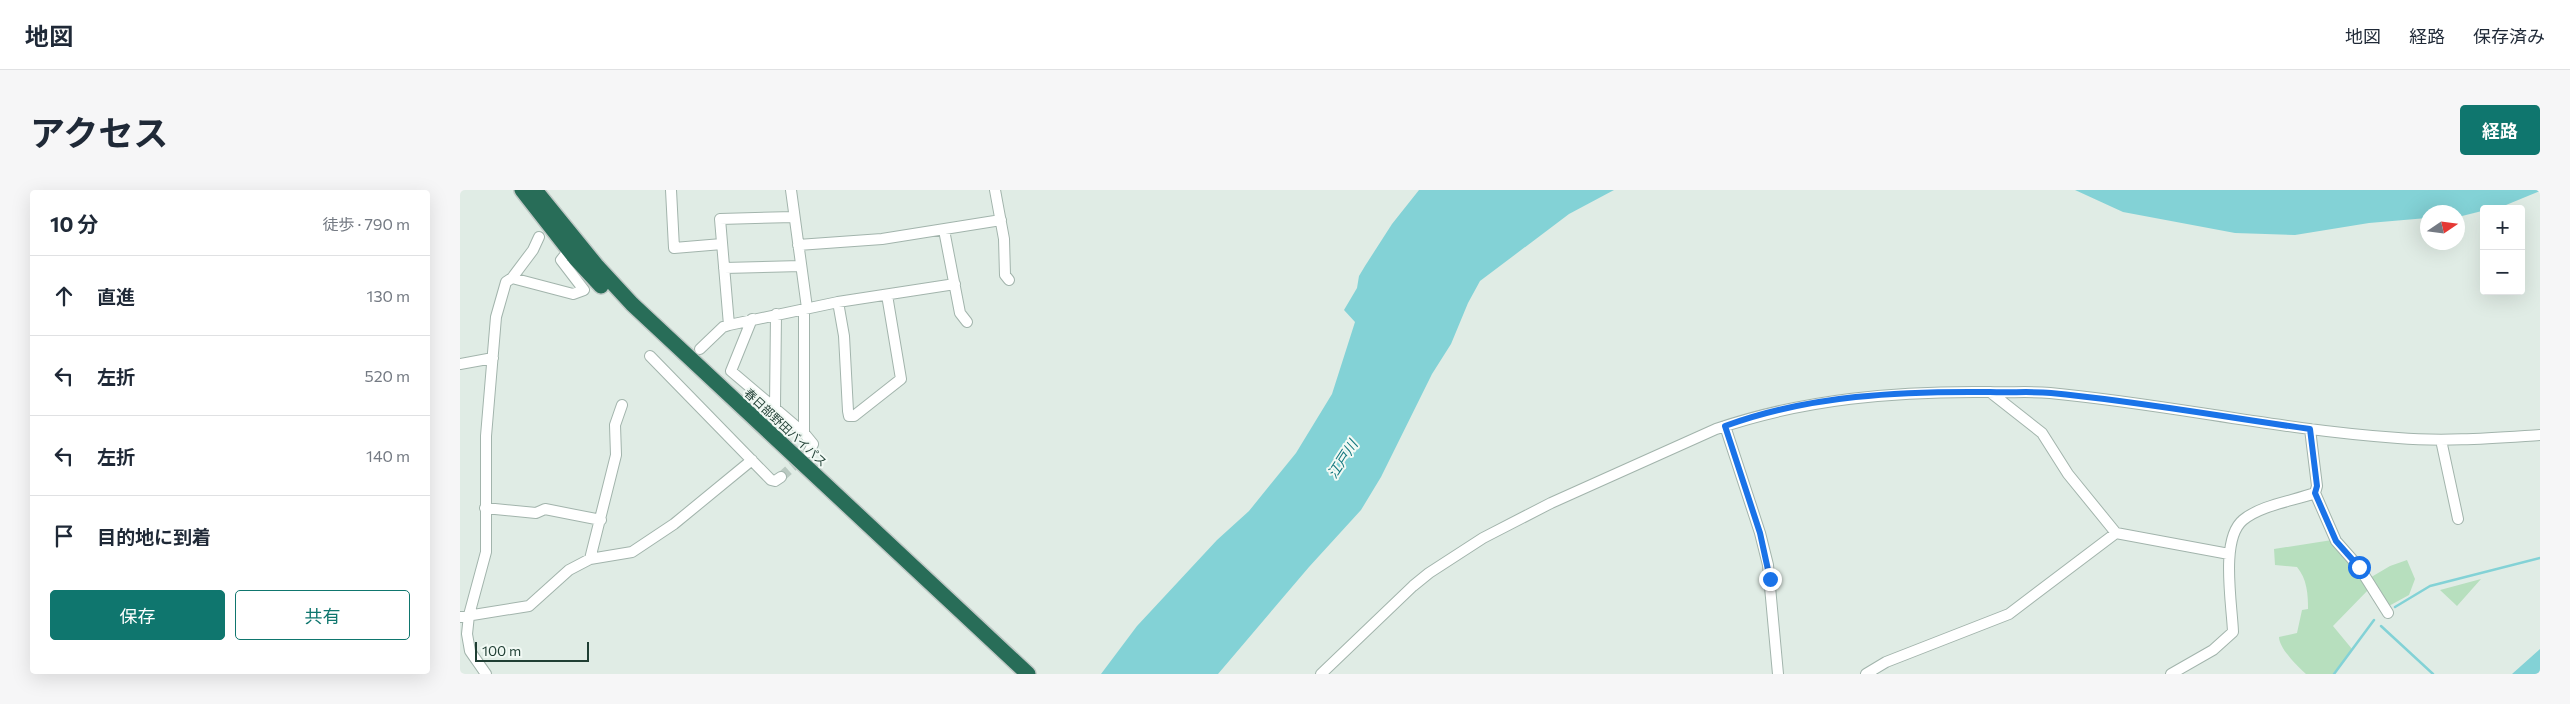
<!DOCTYPE html>
<html lang="ja">
<meta charset="utf-8">
<style>
body{margin:0;font-family:Commissioner,"Noto Sans JP",sans-serif;background:#f6f6f7;color:#1f2937}
.controls{position:absolute;right:15px;top:15px;display:grid;overflow:hidden;border-radius:5px;box-shadow:0 5px 20px #0002}
.controls button{width:45px;height:45px;display:grid;place-items:center;padding:0;border:0;border-bottom:1px solid #e0e1e3;background:#fff;color:#1f2937;font:25px sans-serif}
.compass{position:absolute;left:1960px;top:15px;width:45px;height:45px;border-radius:50%;background:#fff;box-shadow:0 5px 20px #0002;rotate:77deg}
.scale{position:absolute;left:15px;bottom:12px;width:114px;box-sizing:border-box;padding-left:5px;border:2px solid #1f3e33;border-top:0;font-size:14px;line-height:18px;white-space:nowrap;color:#1f3e33;-webkit-text-stroke:4px #f1f9f4;paint-order:stroke}
.stop{position:absolute;width:15px;height:15px;margin:-11px;border:4px solid #1a73e8;border-radius:50%;background:#fff}
.stop.end{background:#1a73e8;border-color:#fff;box-shadow:0 1px 5px #0008}
.list{margin:0;padding:0;list-style:none}
h2{display:flex;justify-content:space-between;align-items:center;height:65px;margin:0;padding:0 20px;font-size:21px}
h2 small{font-size:16px;font-weight:400;color:#747a83}
.list li{display:grid;grid-template-columns:32px 1fr auto;gap:15px;align-items:center;box-sizing:border-box;height:80px;padding:0 20px;border-top:1px solid #e0e1e3}
.list b{display:block;font-size:19px;white-space:nowrap}
.list em{font-size:16px;font-style:normal;color:#747a83}
.actions{display:flex;gap:10px;padding:15px 20px}
.actions a{flex:1;padding:11px 0;border:1px solid #0f766e;border-radius:5px;text-align:center;font-size:18px;color:#0f766e}
.actions .main{background:#0f766e;color:#fff}
.icon{flex:none;width:28px;height:28px;fill:none;stroke:currentColor;stroke-width:2;stroke-linecap:round;stroke-linejoin:round}
.map{position:relative;flex:none;width:2080px;height:484px;overflow:hidden;border-radius:5px}
header{display:flex;align-items:center;gap:30px;box-sizing:border-box;height:70px;padding:0 25px;background:#fff;border-bottom:1px solid #e0e1e3}
header strong{font-size:24px}
nav{display:flex;gap:28px;margin-inline-start:auto;font-size:18px}
.intro{display:flex;align-items:center;justify-content:space-between;box-sizing:border-box;height:120px;padding:0 30px}
h1{margin:0;font-size:35px}
.button{padding:12px 22px;border-radius:5px;background:#0f766e;color:#fff;font-size:18px;font-weight:700}
main{display:flex;gap:30px;padding:0 30px}
aside{flex:1;background:#fff;border-radius:5px;box-shadow:0 5px 20px #0002}
.map>svg:first-child{display:block}
</style>
<header>
<strong>地図</strong>
<nav><a>地図</a><a>経路</a><a>保存済み</a></nav>
</header>
<div class="intro"><h1>アクセス</h1><a class="button">経路</a></div>
<main>
<aside>
<h2>10 分<small>徒歩 · 790 m</small></h2>
<ul class="list">
<li><svg class="icon" aria-label="ahead" viewBox="0 0 24 24"><path d="M12 20V5M6 11l6-6 6 6"/></svg><div><b>直進</b></div><em>130 m</em></li>
<li><svg class="icon" aria-label="left" viewBox="0 0 24 24"><path d="M17 20v-9H6M10 6l-5 5 5 5"/></svg><div><b>左折</b></div><em>520 m</em></li>
<li><svg class="icon" aria-label="left" viewBox="0 0 24 24"><path d="M17 20v-9H6M10 6l-5 5 5 5"/></svg><div><b>左折</b></div><em>140 m</em></li>
<li><svg class="icon" aria-label="arrive" viewBox="0 0 24 24"><path d="M6 21V4h12l-3 4 3 4H6"/></svg><div><b>目的地に到着</b></div></li>
</ul>
<div class="actions"><a class="main">保存</a><a>共有</a></div>
</aside>
<div class="map">
<svg width="2080" height="484" viewBox="0 0 2080 484">
<rect width="100%" height="100%" fill="#e0ece5"/>
<path fill="#b7dfbe" d="M1872,350L1910,398L1873,436L1892,459L1873,484H1846C1837,476 1819,458 1819,447L1837,443L1842,420L1848,419C1848,404 1847,389 1837,377L1815,375L1814,359Z
M1947,370L1955,389L1949,405L1927,417L1908,389L1930,376Z
M2021,389L1997,416L1980,400Z"/>
<path fill="#83d2d6" d="M959,0H1154L1109,24L1020,91L1008,113L991,154L972,184L921,287L901,320L849,377L758,484H641L677,436L757,350L789,321L836,263L872,204L895,132L884,120L897,98L899,86L905,76L932,34Z
M1615,0H2080V1L2046,15L1998,27V22H1968L1967,28L1909,33L1835,45L1775,43L1663,22Z
M2080,459V484H2052Z"/>
<g fill="none" stroke-linecap="round" stroke-linejoin="round">
<path stroke="#83d2d6" stroke-width="2.5" d="M1935,417L1970,396L2080,368
M1921,436L1973,484
M1874,484L1914,430"/>
<path stroke="#b9c9c1" stroke-width="10" stroke-dasharray="10 5" stroke-linecap="butt" d="M321,287L349,262"/>
<g stroke="#a2b4ac" stroke-width="12">
<path id="minor" d="M211,0L214,58L262,54
M331,0L347,118
M535,0L544,49L545,85L549,90
M484,40L500,123L507,132
M338,55L422,49L541,30
M264,78L341,76
M52,88L73,60L79,47
M378,112L384,146L388,221L389,226H394L441,189L427,105
M292,129L271,181L344,243L353,254L349,262
M269,135L260,29L334,27
M240,159L263,137L269,135L378,112L495,94
M190,166L311,290L315,291L321,287
M0,174L33,168
M1530,202L1582,243L1608,284L1656,343L1769,364
M315,217L316,124
M1265,236L1300,343L1308,375L1318,484
M1850,239L1857,296L1855,303L1876,351L1899,377L1928,423
M344,243V119
M1981,250L1998,329
M25,318L76,323L85,319L141,330
M130,369L156,265L155,235L162,215
M0,427L69,416L109,380L130,369L172,362L214,334L292,270
M26,484L10,461L7,444L9,425L26,362V246L36,127L46,92L52,88L113,104L124,100L101,70L109,60
M861,484L953,396L969,383L1023,348L1091,313L1256,239C1344,209 1435,201 1528,202C1549,203 1569,201 1590,203C1707,214 1821,240 1938,248C1985,252 2033,248 2080,245
M1406,484L1426,472L1549,424L1656,343
M1711,484L1753,460L1773,442C1772,414 1760,349 1783,330C1801,315 1833,311 1855,303"/>
</g>
<g stroke="#c0c9c6" stroke-width="18">
<path id="highway" d="M62,0L116,69L141,96
M75,0L136,75L172,114L568,484"/>
</g>
<use href="#minor" stroke="#fff" stroke-width="10"/>
<use href="#highway" stroke="#286d58" stroke-width="15"/>
</g>
<g fill="none" stroke-linecap="round" stroke-linejoin="round">
<path stroke="#1a73e8" stroke-width="6" d="M1310,389L1300,343L1265,236C1349,205 1441,201 1530,202C1550,203 1571,201 1591,203C1677,211 1763,227 1850,239L1857,296L1855,303L1876,351L1899,377"/>
</g>
<g text-anchor="middle" dominant-baseline="central" stroke-width="4" stroke-linejoin="round" paint-order="stroke">
<g font-size="12" fill="#1f3e33" stroke="#f1f9f4">
<text transform="translate(326 237) rotate(43)">春日部野田バイパス</text>
</g>
<g font-size="14" font-style="italic" fill="#14787f" stroke="#f1f9f4">
<text transform="translate(882 269) rotate(-57)">江戸川</text>
</g>
</g>
</svg>
<div class="controls">
<button>+</button>
<button>−</button>
</div>
<svg class="compass" viewBox="-18 -18 36 36"><path d="M0-13l5 13h-10z" fill="#e53935"/><path d="M0 13l5-13h-10z" fill="#747a83"/></svg>
<div class="scale">100 m</div>
<div class="stop" style="left:1899px;top:377px"></div>
<div class="stop end" style="left:1310px;top:389px"></div>
</div>
</main>
